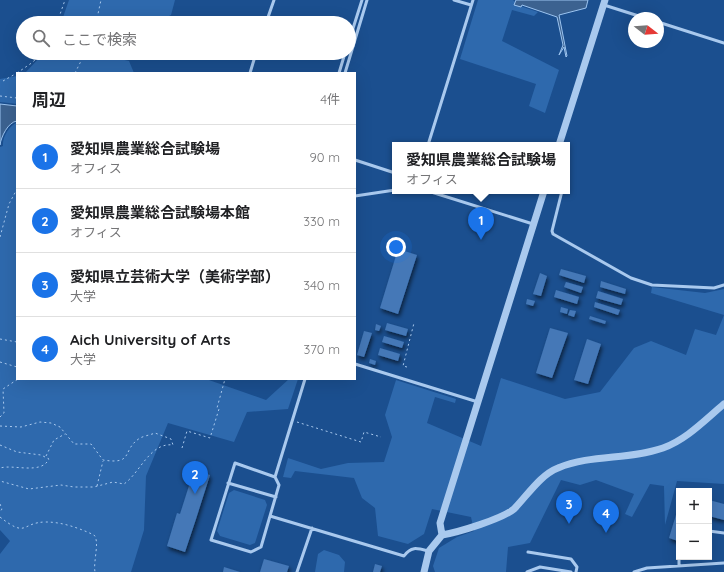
<!DOCTYPE html>
<html lang="ja">
<meta charset="utf-8">
<style>
body{margin:0;font-family:Quicksand,"Noto Sans JP",sans-serif;background:#f6f6f6;color:#202124}
.controls{position:absolute;right:12px;bottom:12px;display:grid;overflow:hidden;border-radius:0px;box-shadow:0 4px 16px #0002}
.controls button{width:36px;height:36px;display:grid;place-items:center;padding:0;border:0;border-bottom:1px solid #e0e0e0;background:#fff;color:#202124;font:20px sans-serif}
.compass{position:absolute;left:628px;top:12px;width:36px;height:36px;border-radius:50%;background:#fff;box-shadow:0 4px 16px #0002;rotate:107deg}
.you{position:absolute;left:396px;top:247px;width:14px;height:14px;margin:-10px;border:3px solid #fff;border-radius:50%;background:#1a73e8;box-shadow:0 0 0 6px #1a73e833}
.badge{display:grid;place-items:center;width:26px;height:26px;border-radius:50%;background:#1a73e8;color:#fff;font-size:13px;font-weight:700}
.pin{position:absolute;translate:-50% -33px;filter:drop-shadow(0 1px 2px #0008)}
.pin::after{content:'';position:absolute;top:21px;width:14px;height:12px;background:inherit;clip-path:polygon(0 0,100% 0,50% 100%)}
.popup{position:absolute;left:392px;top:142px;width:178px;height:52px;box-sizing:border-box;display:grid;place-content:center;border-radius:0px;background:#fff;filter:drop-shadow(0 1px 3px #0005);font-size:13px;white-space:nowrap;color:#757577}
.popup b{font-size:15px;color:#202124}
.popup::after{content:'';position:absolute;left:50%;top:100%;margin-left:-8px;border:8px solid transparent;border-top-color:#fff}
.list{margin:0;padding:0;list-style:none}
h2{display:flex;justify-content:space-between;align-items:center;height:52px;margin:0;padding:0 16px;font-size:17px}
h2 small{font-size:13px;font-weight:400;color:#757577}
.list li{display:grid;grid-template-columns:26px 1fr auto;gap:12px;align-items:center;box-sizing:border-box;height:64px;padding:0 16px;border-top:1px solid #e0e0e0}
.list b{display:block;font-size:15px;white-space:nowrap}
.list p{margin:0;font-size:13px;white-space:nowrap;color:#757577}
.list em{font-size:13px;font-style:normal;color:#757577}
.icon{flex:none;width:22px;height:22px;fill:none;stroke:currentColor;stroke-width:2;stroke-linecap:round;stroke-linejoin:round}
.map{position:relative;flex:none;width:724px;height:572px;overflow:hidden}
.search{position:absolute;background:#fff;box-shadow:0 4px 16px #0002;left:16px;top:16px;width:340px;height:44px;display:flex;align-items:center;gap:10px;box-sizing:border-box;padding:0 14px;border-radius:22px;color:#757577;font-size:15px}
.panel{position:absolute;background:#fff;box-shadow:0 4px 16px #0002;left:16px;top:72px;width:340px;height:308px;border-radius:0px}
.map>svg:first-child{display:block}
</style>
<div class="map">
<svg width="724" height="572" viewBox="0 0 724 572">
<defs>
<filter id="shadow"><feDropShadow dx="1.5" dy="3" stdDeviation="2" flood-color="#0009"/></filter>
</defs>
<rect width="100%" height="100%" fill="#1b4f8f"/>
<path fill="#2e69ad" d="M69,0H175L171,15L155,23H61Z
M478,0H513L520,6L538,12L534,16L512,10L502,41L559,70L545,113L529,106L536,84L460,59Z
M44,53H111V57L129,61L134,73H25Z
M17,76V104L0,102V79Z
M16,123L17,379H206L266,400L289,379H298L288,409L247,412L234,442L168,423L146,476L144,530L131,572H0V554L10,541L0,530V147L3,146C2,138 9,126 16,123Z
M652,287L705,293L724,289V315L651,293Z
M724,315V484L677,481L665,525L664,486L650,484L632,517L625,514L634,494L596,480L580,485L561,480L530,543L508,547L506,572H435L433,566L439,548L457,537L474,531L471,517L432,509L424,534L408,544L378,536L375,508L362,498L354,478L295,471L291,478L283,477L288,458L321,469L348,463L384,462L392,437L385,415L396,380L456,399L455,403L435,397L427,423L481,446L501,378L565,399L600,392L634,348L651,341L686,355L695,329L716,335Z
M234,490L265,500L267,505L255,543L250,545L220,536L217,531L229,493Z
M324,550L339,555L345,562L344,572H315L318,554Z"/>
<path fill="#3c6290" stroke="#9cc4f0" d="M516,0H588L586,8L559,15L567,56L566,57L564,47L559,55L563,45L557,17L522,5L521,7L514,5Z
M0,104L17,106V121C8,122 1,137 0,145Z"/>
<path fill="#4478b7" filter="url(#shadow)" d="M398,249L417,255L398,314L380,308Z
M561,269L586,276L584,283L559,275Z
M540,273L547,276L541,296L533,294Z
M601,281L626,289L625,294L600,287Z
M566,282L583,287L581,293L564,287Z
M556,290L579,297L577,304L554,297Z
M598,291L623,299L621,305L596,298Z
M527,299L535,301L533,306L526,304Z
M595,302L620,310L618,315L594,307Z
M561,307L568,309L567,314L560,312Z
M570,310L576,311L574,317L568,315Z
M590,316L606,321L605,324L589,319Z
M387,323L408,329L406,336L385,330Z
M376,324L381,326L379,331L375,330Z
M550,328L568,333L552,378L536,373Z
M364,331L372,333L364,357L357,355Z
M384,336L404,342L402,348L382,342Z
M587,339L601,344L588,384L574,380Z
M380,348L400,354L398,361L378,355Z
M370,359L376,361L375,365L369,363Z
M194,470L210,475L196,519L180,514Z
M709,500L724,504V520L709,516Z
M679,505V537L678,541L669,538Z
M177,513L196,519L185,552L167,546Z
M264,559L289,566L287,572H260Z
M375,564L382,566L380,572H373Z
M224,567L240,572H223Z"/>
<g fill="none" stroke-linecap="round" stroke-linejoin="round">
<path stroke="#a9c9ee" stroke-width="1" stroke-dasharray="2 3" stroke-linecap="butt" d="M57,23L65,0
M96,23L101,0
M17,73L33,62L41,53
M75,73L85,53
M3,81L17,73
M0,96L17,98
M0,237L9,204L17,189
M0,339L17,342
M0,362L17,367
M407,367L403,366L414,323
M0,417L4,413L3,389L18,379
M297,422L361,442L364,432L381,437
M0,426L21,427L40,422L51,423L60,427L74,444H91L103,460C135,465 121,450 140,438C144,436 150,435 155,433L171,439L173,445C150,442 140,473 124,484L113,482L94,487H74L61,485L29,489L0,481
M0,445L17,452L41,455L49,459C41,475 14,464 0,468
M182,448L187,431L210,438L219,409L217,408L225,379
M46,456L54,440L65,434
M97,486L103,461
M0,504L2,509L0,512
M0,517C28,539 21,522 46,522C62,522 79,528 94,535C100,541 93,562 95,572"/>
<path stroke="#a9c9ee" stroke-width="3" d="M454,0L471,5
M604,5L645,18
M658,22L724,43
M266,23L274,0
M349,41L362,0
M250,73L256,53
M339,73L345,53
M345,73L367,0
M428,145L473,0
M567,158V165
M355,160L395,173
M428,191L533,224
M562,191L552,231L553,234L631,278L652,285L714,288L724,285
M355,196L395,190
M355,364L478,402
M275,477L235,463L211,540L251,552L261,547L279,485L275,477L305,379
M228,483L276,497
M270,516L404,556C411,546 417,548 428,551
M709,531L724,533
M528,552L571,559L577,567L576,572
M679,566V557
M297,572L312,528
M527,572L540,567L571,572
M634,572L647,568L724,563"/>
<path stroke="#a9c9ee" stroke-width="7" d="M559,145L605,0
M442,535C459,532 502,519 514,509C527,496 540,475 558,468C591,454 629,460 663,448C686,440 705,420 724,404
M424,572L429,551L442,535L440,523L544,191"/>
</g>
</svg>
<div class="controls">
<button>+</button>
<button>−</button>
</div>
<svg class="compass" viewBox="-18 -18 36 36"><path d="M0-13l5 13h-10z" fill="#e53935"/><path d="M0 13l5-13h-10z" fill="#757577"/></svg>
<div class="you"></div>
<div class="pin badge" style="left:481px;top:240px">1</div>
<div class="popup"><b>愛知県農業総合試験場</b>オフィス</div>
<div class="pin badge" style="left:195px;top:494px">2</div>
<div class="pin badge" style="left:569px;top:524px">3</div>
<div class="pin badge" style="left:606px;top:533px">4</div>
<div class="search"><svg class="icon" aria-label="search" viewBox="0 0 24 24"><circle cx="10" cy="10" r="6"/><path d="M15 15l6 6"/></svg>ここで検索</div>
<section class="panel">
<h2>周辺<small>4件</small></h2>
<ul class="list">
<li><span class="badge">1</span><div><b>愛知県農業総合試験場</b><p>オフィス</p></div><em>90 m</em></li>
<li><span class="badge">2</span><div><b>愛知県農業総合試験場本館</b><p>オフィス</p></div><em>330 m</em></li>
<li><span class="badge">3</span><div><b>愛知県立芸術大学（美術学部）</b><p>大学</p></div><em>340 m</em></li>
<li><span class="badge">4</span><div><b>Aich University of Arts</b><p>大学</p></div><em>370 m</em></li>
</ul>
</section>
</div>
